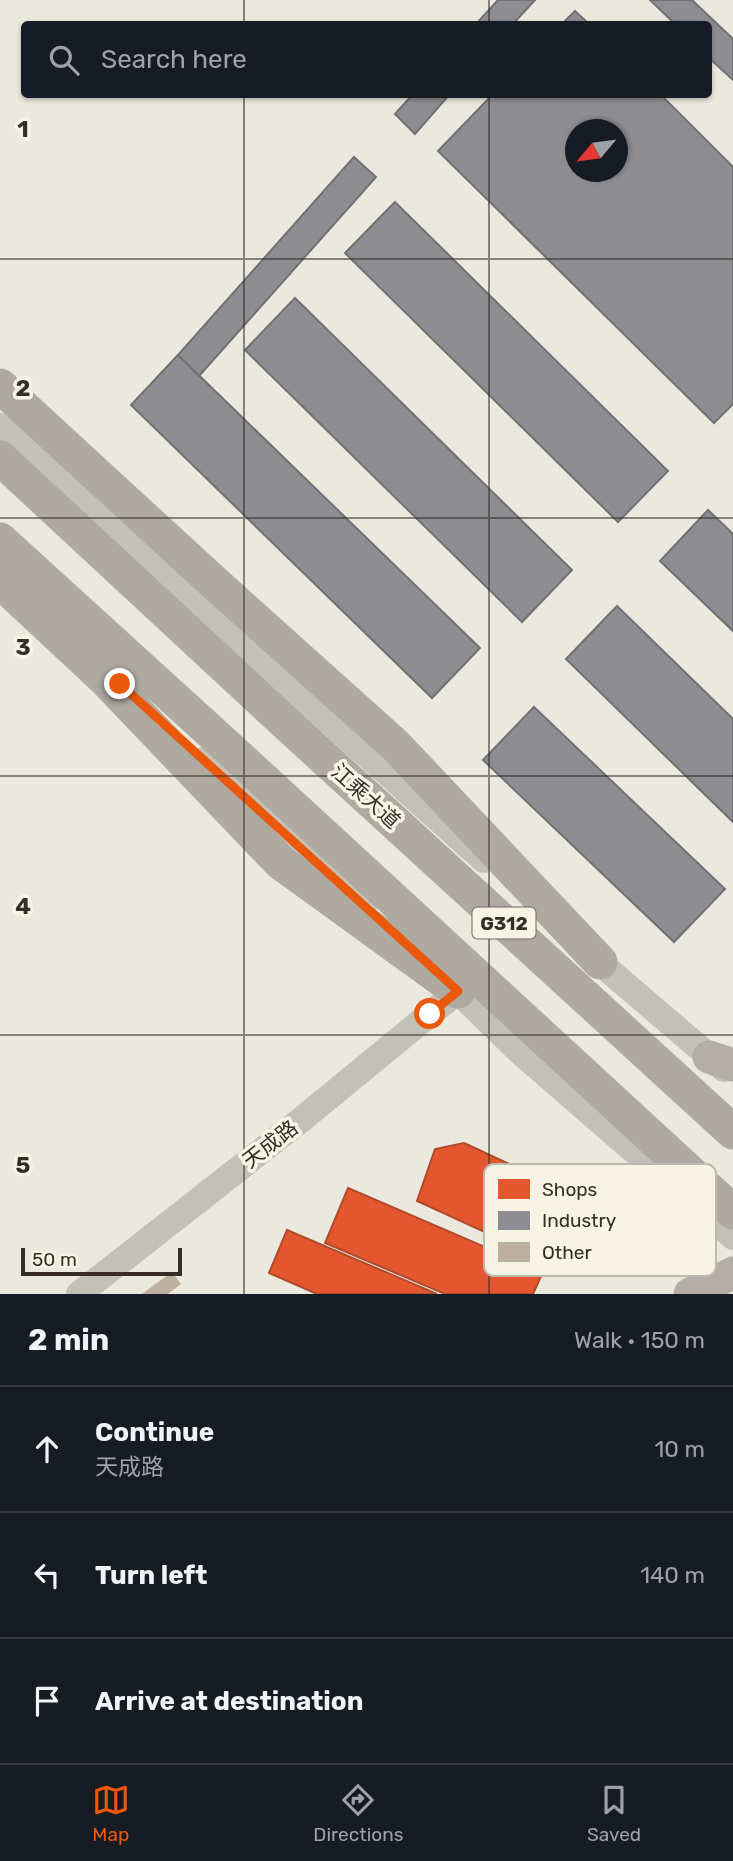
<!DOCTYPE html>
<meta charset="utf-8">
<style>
body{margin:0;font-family:Rubik,"Noto Sans SC",sans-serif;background:#20242c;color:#f1f3f6}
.compass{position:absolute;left:565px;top:119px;width:63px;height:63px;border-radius:50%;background:#171b24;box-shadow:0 2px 5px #0004;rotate:241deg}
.scale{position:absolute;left:21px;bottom:18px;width:161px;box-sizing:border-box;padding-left:7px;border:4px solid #342e27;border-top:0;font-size:19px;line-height:24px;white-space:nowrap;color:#342e27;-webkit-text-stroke:5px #f8f4e5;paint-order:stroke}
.stop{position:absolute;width:21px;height:21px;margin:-16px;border:5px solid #ea580c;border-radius:50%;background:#fff}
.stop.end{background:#ea580c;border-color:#fff;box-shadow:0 2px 7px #0008}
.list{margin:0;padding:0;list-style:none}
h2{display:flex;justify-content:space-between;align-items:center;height:91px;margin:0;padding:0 28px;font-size:30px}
h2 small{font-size:23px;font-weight:400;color:#9ea1a6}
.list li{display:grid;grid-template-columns:46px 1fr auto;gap:21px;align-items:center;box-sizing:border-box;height:126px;padding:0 28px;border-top:2px solid #363941}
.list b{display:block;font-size:26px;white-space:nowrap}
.list p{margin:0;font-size:23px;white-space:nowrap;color:#9ea1a6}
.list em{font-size:23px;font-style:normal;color:#9ea1a6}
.icon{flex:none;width:38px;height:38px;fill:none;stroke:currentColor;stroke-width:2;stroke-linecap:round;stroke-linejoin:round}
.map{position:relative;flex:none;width:733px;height:1294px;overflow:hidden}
.search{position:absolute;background:#171b24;box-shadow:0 2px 5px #0004;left:21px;right:21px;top:21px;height:77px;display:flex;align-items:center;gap:18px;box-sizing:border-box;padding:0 24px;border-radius:7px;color:#9ea1a6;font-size:26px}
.sheet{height:469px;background:#171b24}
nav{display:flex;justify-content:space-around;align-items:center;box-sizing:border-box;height:98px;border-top:2px solid #363941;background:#171b24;font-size:19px;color:#9ea1a6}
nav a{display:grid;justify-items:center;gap:4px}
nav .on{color:#ea580c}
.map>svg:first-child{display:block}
</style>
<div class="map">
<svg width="733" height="1294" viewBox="0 0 733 1294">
<rect width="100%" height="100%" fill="#ebe8de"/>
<path fill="#e4572e" stroke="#af4b2c" stroke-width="2" d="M464,1143L578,1196L548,1261L417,1201L435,1149Z
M348,1188L543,1272L533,1294H445L325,1243Z
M287,1230L437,1294H317L269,1273Z"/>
<path fill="#8d8d92" stroke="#727072" stroke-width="2" fill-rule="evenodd" d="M498,0H535L513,24H476Z
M650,0H692L733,39V80L708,57V24H675Z
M575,11L589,24H562Z
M413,94H450L415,134L395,114Z
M493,94H660L733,167V404L714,423L438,151ZM576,130H618V172H576Z
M354,157L376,177L199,376L178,355Z
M395,202L668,471L618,522L345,253Z
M295,298L572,570L522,622L245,350Z
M178,355L480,648L432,698L131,405Z
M708,510L733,534V631L660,561Z
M617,606L733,719V822L566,659Z
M534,707L725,889L674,942L483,760Z"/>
<path fill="#beb0a1" d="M172,1272L181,1284L168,1294H142Z"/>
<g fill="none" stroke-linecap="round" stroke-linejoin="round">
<path stroke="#c3c0b8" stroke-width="26" d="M0,426L484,860
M204,760L364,906
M586,951L724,1069
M445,979L520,1052L733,1237
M79,1294L301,1120L458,991"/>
<path stroke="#b2aea7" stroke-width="33" d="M709,1057L733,1065
M690,1294L733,1273"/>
<path stroke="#aeaaa2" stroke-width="35" d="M0,386L209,578L395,745L600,962
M0,458L276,714L733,1132
M0,540L245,763L733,1212
M0,581L105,679L280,862L458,991"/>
</g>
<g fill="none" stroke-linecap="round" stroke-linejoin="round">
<path stroke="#ea580c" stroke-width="9" d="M120,684L458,991L430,1014"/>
</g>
<path fill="none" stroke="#342e27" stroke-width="2" stroke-opacity="0.55" d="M244,0V24M489,0V24M244,94V1294M489,94V1294M0,259H733M0,518H733M0,776H733M0,1035H733"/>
<g text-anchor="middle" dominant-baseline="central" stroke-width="7" stroke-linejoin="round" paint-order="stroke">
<rect fill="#f8f4e5" stroke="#6f6960" stroke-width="2" x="472.5" y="907.5" width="63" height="31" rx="5"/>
<g font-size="19" font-weight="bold" fill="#342e27">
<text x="504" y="923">G312</text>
</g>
<g font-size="21" fill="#342e27" stroke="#f8f4e5">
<text transform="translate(366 796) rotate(42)">江乘大道</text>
<text transform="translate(270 1144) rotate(-38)">天成路</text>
</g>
</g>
<rect x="484" y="1164" width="232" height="112" rx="10" fill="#f8f4e5" stroke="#bdb9ac" stroke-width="2"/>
<rect x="498" y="1179" width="32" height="20" fill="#e4572e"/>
<rect x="498" y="1211" width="32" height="19" fill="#8d8d92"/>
<rect x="498" y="1242" width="32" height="20" fill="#beb0a1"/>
<g font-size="19" fill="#342e27">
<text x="542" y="1196">Shops</text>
<text x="542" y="1227">Industry</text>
<text x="542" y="1259">Other</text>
</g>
<g font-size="23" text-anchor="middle" font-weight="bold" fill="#342e27" stroke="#f8f4e5" stroke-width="7" stroke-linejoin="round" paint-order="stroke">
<text x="23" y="137">1</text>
<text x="23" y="396">2</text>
<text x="23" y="655">3</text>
<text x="23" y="914">4</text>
<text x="23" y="1173">5</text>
</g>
</svg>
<svg class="compass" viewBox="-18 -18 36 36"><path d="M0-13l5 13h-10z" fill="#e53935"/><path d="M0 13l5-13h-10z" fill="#9ea1a6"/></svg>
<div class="scale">50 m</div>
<div class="stop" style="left:430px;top:1014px"></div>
<div class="stop end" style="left:120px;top:684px"></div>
<div class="search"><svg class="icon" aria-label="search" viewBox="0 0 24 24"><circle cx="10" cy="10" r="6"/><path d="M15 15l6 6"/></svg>Search here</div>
</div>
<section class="sheet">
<h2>2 min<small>Walk · 150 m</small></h2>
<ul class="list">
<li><svg class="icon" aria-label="ahead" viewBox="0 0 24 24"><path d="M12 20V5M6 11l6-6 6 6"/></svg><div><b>Continue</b><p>天成路</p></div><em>10 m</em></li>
<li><svg class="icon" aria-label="left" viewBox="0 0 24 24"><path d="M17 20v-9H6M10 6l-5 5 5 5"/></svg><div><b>Turn left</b></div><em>140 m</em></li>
<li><svg class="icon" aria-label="arrive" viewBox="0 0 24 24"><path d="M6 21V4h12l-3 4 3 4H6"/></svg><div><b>Arrive at destination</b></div></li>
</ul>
</section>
<nav>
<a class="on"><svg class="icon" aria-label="map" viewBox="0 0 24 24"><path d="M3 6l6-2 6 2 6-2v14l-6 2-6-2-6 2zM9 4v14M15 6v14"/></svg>Map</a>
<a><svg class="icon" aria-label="directions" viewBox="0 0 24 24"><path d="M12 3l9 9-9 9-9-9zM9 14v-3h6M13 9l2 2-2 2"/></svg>Directions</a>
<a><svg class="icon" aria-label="saved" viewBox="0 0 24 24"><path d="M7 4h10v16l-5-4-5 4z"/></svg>Saved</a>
</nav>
